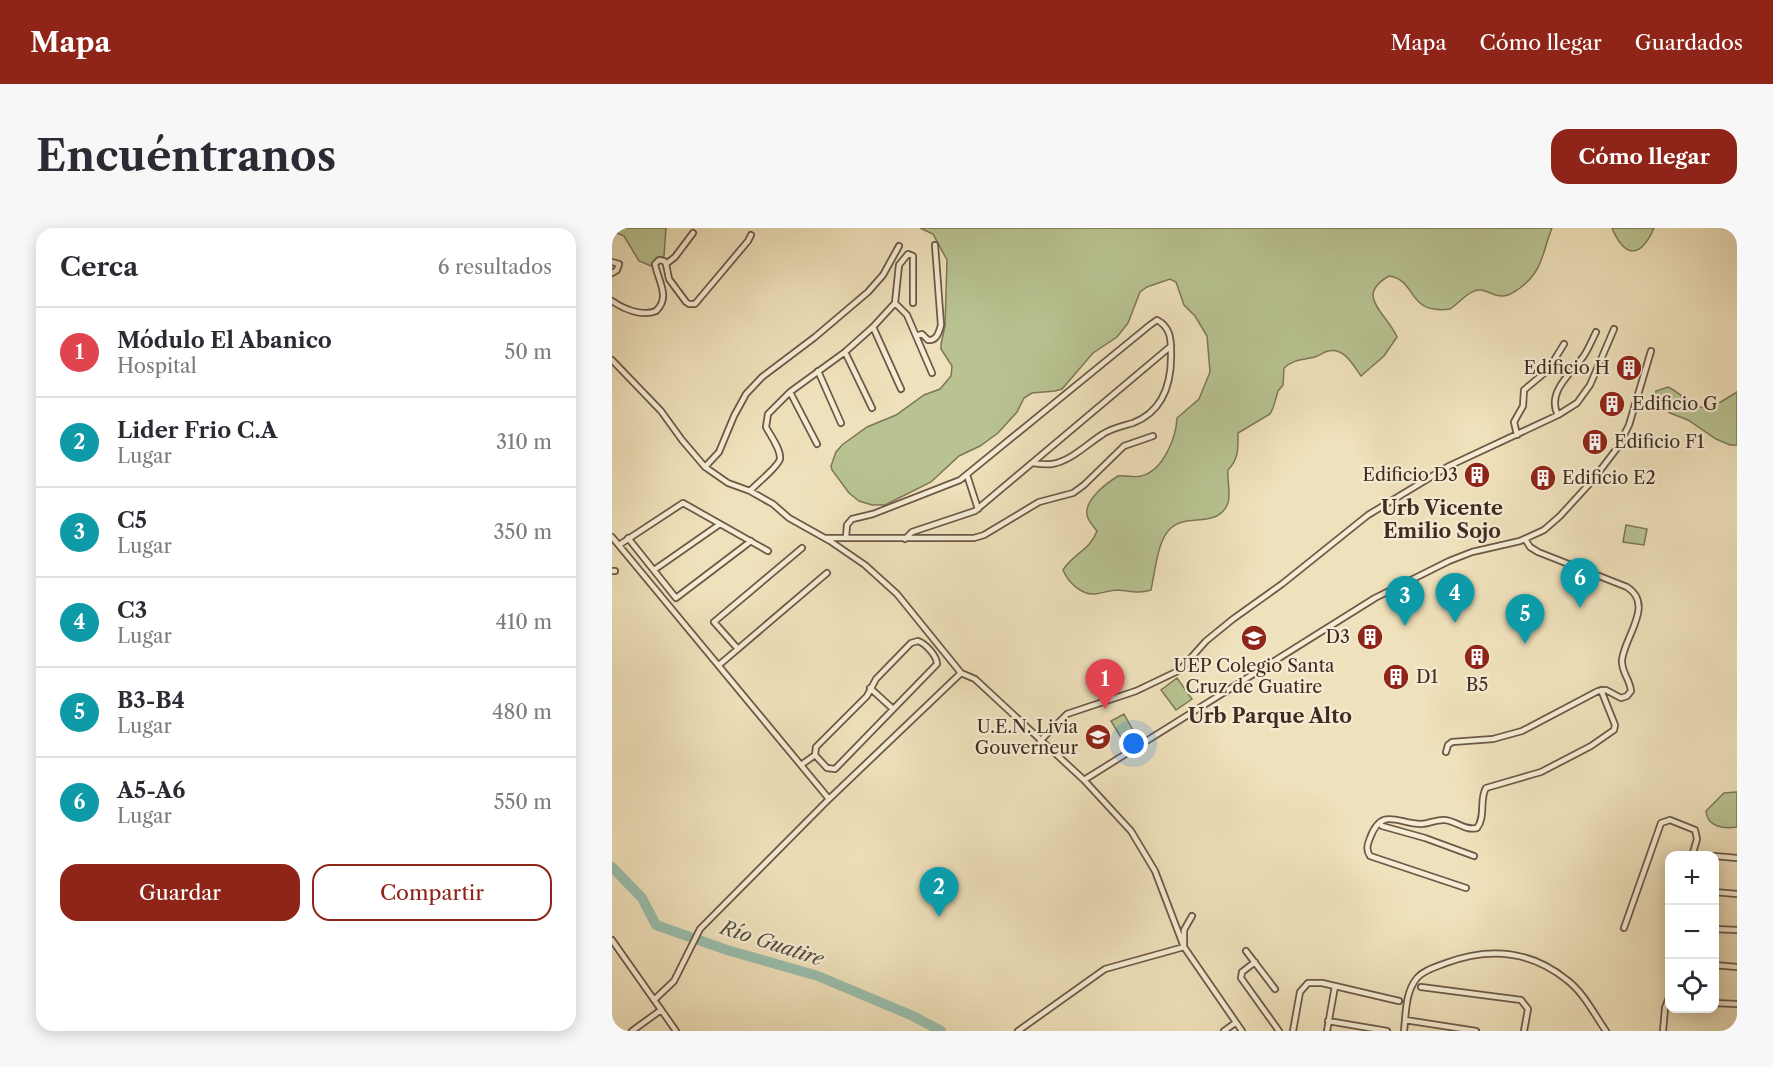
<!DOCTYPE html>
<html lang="es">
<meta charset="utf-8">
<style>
body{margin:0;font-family:"Libre Caslon Text",serif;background:#f7f7f7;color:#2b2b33}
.controls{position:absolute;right:18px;bottom:18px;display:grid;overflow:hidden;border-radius:12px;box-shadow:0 3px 15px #0003}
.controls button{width:54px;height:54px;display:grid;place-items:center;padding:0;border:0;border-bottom:2px solid #e1e1e2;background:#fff;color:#2b2b33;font:30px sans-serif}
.you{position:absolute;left:522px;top:516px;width:21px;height:21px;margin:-15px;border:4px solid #fff;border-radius:50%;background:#1a73e8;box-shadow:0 0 0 9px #1a73e833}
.badge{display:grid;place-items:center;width:39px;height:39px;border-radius:50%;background:#8f2418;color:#fff;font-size:20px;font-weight:700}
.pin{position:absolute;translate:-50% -50px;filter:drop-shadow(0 2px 3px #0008)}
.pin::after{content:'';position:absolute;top:32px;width:21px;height:18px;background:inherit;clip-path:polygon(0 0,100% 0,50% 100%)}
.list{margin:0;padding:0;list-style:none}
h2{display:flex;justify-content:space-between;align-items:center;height:78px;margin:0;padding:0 24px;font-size:26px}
h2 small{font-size:20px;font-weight:400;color:#7c7c81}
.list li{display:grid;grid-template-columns:39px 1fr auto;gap:18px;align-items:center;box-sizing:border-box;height:90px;padding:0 24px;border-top:2px solid #e1e1e2}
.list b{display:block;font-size:22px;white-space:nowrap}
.list p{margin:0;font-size:20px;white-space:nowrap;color:#7c7c81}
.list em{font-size:20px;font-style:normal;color:#7c7c81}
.actions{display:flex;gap:12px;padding:18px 24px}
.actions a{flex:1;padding:14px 0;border:2px solid #8f2418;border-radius:18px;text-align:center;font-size:21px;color:#8f2418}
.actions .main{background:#8f2418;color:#fff}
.icon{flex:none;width:33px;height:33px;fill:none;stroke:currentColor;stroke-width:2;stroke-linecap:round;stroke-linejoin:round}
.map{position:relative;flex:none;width:1125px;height:803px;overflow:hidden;border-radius:18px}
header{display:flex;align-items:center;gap:36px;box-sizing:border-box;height:84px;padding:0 30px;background:#8f2418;color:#fff}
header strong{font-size:28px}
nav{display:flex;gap:33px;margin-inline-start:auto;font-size:21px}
.intro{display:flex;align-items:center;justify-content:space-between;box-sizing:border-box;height:144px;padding:0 36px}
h1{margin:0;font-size:42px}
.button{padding:15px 27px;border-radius:18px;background:#8f2418;color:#fff;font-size:21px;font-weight:700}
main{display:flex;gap:36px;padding:0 36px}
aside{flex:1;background:#fff;border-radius:18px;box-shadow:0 3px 15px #0003}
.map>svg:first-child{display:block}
</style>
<header>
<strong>Mapa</strong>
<nav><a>Mapa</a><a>Cómo llegar</a><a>Guardados</a></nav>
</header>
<div class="intro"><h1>Encuéntranos</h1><a class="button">Cómo llegar</a></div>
<main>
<aside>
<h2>Cerca<small>6 resultados</small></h2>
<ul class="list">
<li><span class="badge" style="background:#e0444e">1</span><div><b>Módulo El Abanico</b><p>Hospital</p></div><em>50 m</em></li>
<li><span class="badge" style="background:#0f9aa8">2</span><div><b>Lider Frio C.A</b><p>Lugar</p></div><em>310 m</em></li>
<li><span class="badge" style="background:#0f9aa8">3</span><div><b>C5</b><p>Lugar</p></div><em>350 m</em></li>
<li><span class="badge" style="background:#0f9aa8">4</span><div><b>C3</b><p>Lugar</p></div><em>410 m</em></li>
<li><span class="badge" style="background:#0f9aa8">5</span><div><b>B3-B4</b><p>Lugar</p></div><em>480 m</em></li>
<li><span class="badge" style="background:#0f9aa8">6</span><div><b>A5-A6</b><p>Lugar</p></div><em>550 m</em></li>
</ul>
<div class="actions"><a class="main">Guardar</a><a>Compartir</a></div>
</aside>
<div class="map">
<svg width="1125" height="803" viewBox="0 0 1125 803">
<rect width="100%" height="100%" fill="#efe1bb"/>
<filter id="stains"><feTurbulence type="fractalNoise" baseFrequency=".00333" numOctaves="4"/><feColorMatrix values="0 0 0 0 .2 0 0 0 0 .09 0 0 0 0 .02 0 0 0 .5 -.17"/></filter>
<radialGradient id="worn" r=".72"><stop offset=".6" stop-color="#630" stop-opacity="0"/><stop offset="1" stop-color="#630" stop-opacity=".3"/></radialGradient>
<path fill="#b8c391" stroke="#7c7759" stroke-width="1.5" d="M0,0H54L52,28L39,38L27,33L12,8L0,3Z
M308,0H940C930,25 931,43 908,60C902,64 898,68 891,68C884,69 880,65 873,63C859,58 849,74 838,81C794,87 806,52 777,48C742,68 774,84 785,109L772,128L749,148C741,137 732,119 716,123C712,124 708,127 703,129C690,132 682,131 672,140L671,157L666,163L661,180L658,186L626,205C626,220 627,231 616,242C615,252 619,265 616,275C606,301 575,285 559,300C545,312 543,345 539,362C526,366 519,363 506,362C498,362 491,365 483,366C469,367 456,354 451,342C460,327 479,321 485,303C481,298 475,292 475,286C473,271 495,255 506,248C514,247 522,250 529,248C551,243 564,210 565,190L587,171L598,144L595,108L583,88L572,77L564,54L558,51L535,59L528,64L516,95L505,109L481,125L450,161L443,163L420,165L412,170L405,184L386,205L368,218L347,228L319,254L273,277H260L247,273L237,265L220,242L219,238L224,224L230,217L255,199L284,187L312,167L328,161L339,148L340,138L329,121V116L333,98L335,32L321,6Z
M1000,0H1042C1029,30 1013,31 1000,0Z
M1056,159C1071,166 1081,182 1099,180L1125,164V217H1118L1104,211L1076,192L1058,185L1050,180L1043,167L1044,163Z
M1014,297L1035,301L1032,317L1011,314Z
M565,450L580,471L564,482L549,462Z
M512,486L523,506L511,513L499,493Z
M1125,564V599C1112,601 1095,599 1094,583L1112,565Z"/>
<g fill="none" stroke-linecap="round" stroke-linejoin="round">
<path stroke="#9abead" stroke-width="10" d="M0,639L30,670L44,697L115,722L206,748L301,788L329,803"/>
<g stroke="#6c5848" stroke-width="8">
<path id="street" d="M0,34L7,36L5,42L0,45
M54,36L57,51L74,74L77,76H83L136,13L139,7
M54,36L63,29L81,5
M0,73C12,81 30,89 44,83C59,69 46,53 43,36L47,32L52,33L54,36
M283,75L295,87L320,145
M261,99L289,161
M304,108L310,106L316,112C325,113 327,104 329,97L323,17
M233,124L260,180
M0,132L49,183L70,212L93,239L116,255L138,263L161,276L177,290L218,313L253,337L285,366L349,445L363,451L472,552L519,603L543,643L572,719L630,803
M206,143L229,195
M178,164L205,216
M946,187C934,165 959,145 971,129C976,122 980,112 984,104
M905,207L902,194L911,178L912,162L936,142L952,116
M93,239L107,224L122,188L134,166L150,149L203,109L256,64L271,47L287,18
M355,247L366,281
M138,263C144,256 166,239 168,231C169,221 158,207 154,199L156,186L178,164L233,124L261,99L283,75L287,37L296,26L301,28V75
M0,309L217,571
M234,309L235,297L240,291L261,286L348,252L538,97L545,92C558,99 559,110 559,123C560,153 552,183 521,195C511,198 500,200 491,206C475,216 459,233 440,236C434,237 427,236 421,235
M16,310L64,370L139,313
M214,310H362L372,307L427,274L461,265L472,257L512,218L541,208
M293,311L300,304L363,283L559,118
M7,317L71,275L156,323
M42,342L108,296
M0,343H3
M306,413C314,416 325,428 325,436L223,541L215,540L203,527L204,519L255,468L264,451L299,415Z
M126,421L102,394L190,320
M107,437L215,345
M258,460L281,481
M428,513L455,486L524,463L568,442L594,413L621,391L670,356L756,287L837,238L946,187L965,175L978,157L1002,101
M834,524L836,517L840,514L881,511L910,503L986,463L994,462L1009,470L1015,468L1019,463C1018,451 1009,444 1010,432C1012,409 1043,377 1015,359L926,324L918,319L913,311
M189,537L203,527
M472,552L763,370L837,333L860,324L908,313L932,302L948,288L980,253L1006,219L1017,197L1039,123
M767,595L770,598L813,610L862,628
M1080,627L1092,628
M1102,628L1125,630
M854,660L758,628C754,622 755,617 758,610C770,578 786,596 809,596C817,596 825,591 833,592C844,593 853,603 865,600C874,589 867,571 874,560L929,544L979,518L1002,502L1003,497L989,462
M1102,664L1125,666
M1012,700L1049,595L1058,592L1083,602L1085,611L1080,628
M1102,701L1125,702
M0,712L64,803
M634,723L663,761
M643,734L630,744L629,750L667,803
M1102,737L1125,739
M809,759L909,772L916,781L912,803
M42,772L62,753L88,701L217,571L349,445
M1102,775L1125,776
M793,792L864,803
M716,793L775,803
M20,803L49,782
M406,803L493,741L572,719V702L580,688
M612,803L623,795
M681,803L688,764L696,755H710L787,773
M715,803L723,758
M792,803C794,786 793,764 805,750C812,742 824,739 834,735C877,719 918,722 955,752C972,765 982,786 994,803
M1051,803L1053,780L1058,767"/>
</g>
<use href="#street" stroke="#f5ecd3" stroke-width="4.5"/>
</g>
<defs>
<g id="building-disc" transform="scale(1.35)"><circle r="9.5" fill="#8f2418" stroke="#f5ecd3"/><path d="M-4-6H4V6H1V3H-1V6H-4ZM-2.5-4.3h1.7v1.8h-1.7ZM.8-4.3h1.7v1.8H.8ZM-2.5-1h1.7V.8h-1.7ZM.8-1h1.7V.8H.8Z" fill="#fff"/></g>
<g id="school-disc" transform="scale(1.35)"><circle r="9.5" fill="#8f2418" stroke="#f5ecd3"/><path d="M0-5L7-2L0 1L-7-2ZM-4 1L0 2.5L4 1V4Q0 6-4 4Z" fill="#fff"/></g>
</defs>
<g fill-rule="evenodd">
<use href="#building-disc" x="1017" y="140"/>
<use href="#building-disc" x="1000" y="176"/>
<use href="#building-disc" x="983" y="214"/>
<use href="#building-disc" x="865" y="247"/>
<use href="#building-disc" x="931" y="250"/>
<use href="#building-disc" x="758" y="409"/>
<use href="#school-disc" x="642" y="410"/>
<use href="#building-disc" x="865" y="429"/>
<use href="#building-disc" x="784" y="449"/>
<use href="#school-disc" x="486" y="509"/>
</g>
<g text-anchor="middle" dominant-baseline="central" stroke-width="4.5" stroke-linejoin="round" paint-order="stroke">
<g font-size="18" fill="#402b21" stroke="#f5ecd3" text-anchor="end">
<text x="998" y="140">Edificio H</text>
<text x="1020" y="176" text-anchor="start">Edificio G</text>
<text x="1002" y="214" text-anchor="start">Edificio F1</text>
<text x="846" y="247">Edificio D3</text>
<text x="950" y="250" text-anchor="start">Edificio E2</text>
<text x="738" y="409">D3</text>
<text x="642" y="438" text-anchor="middle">UEP Colegio Santa<tspan x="642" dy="21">Cruz de Guatire</tspan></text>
<text x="804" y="449" text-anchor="start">D1</text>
<text x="865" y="457" text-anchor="middle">B5</text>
<text x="466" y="499">U.E.N. Livia<tspan x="466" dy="21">Gouverneur</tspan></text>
</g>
<g font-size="20" font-weight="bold" fill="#402b21" stroke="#f5ecd3">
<text x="830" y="280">Urb Vicente<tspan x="830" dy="23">Emilio Sojo</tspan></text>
<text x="658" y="488">Urb Parque Alto</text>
</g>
<g font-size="20" font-style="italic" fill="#565044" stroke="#f5ecd3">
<text transform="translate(160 715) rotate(18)">Río Guatire</text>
</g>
</g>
<rect width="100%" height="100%" filter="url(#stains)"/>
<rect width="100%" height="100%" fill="url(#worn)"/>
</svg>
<div class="controls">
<button>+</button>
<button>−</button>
<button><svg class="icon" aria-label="locate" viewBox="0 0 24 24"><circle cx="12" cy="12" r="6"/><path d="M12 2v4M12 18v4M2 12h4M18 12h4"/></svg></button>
</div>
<div class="you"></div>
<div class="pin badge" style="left:493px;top:481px;background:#e0444e">1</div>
<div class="pin badge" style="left:327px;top:689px;background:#0f9aa8">2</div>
<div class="pin badge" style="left:793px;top:398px;background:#0f9aa8">3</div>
<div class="pin badge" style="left:843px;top:395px;background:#0f9aa8">4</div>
<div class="pin badge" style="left:913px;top:416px;background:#0f9aa8">5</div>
<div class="pin badge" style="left:968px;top:380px;background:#0f9aa8">6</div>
</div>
</main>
